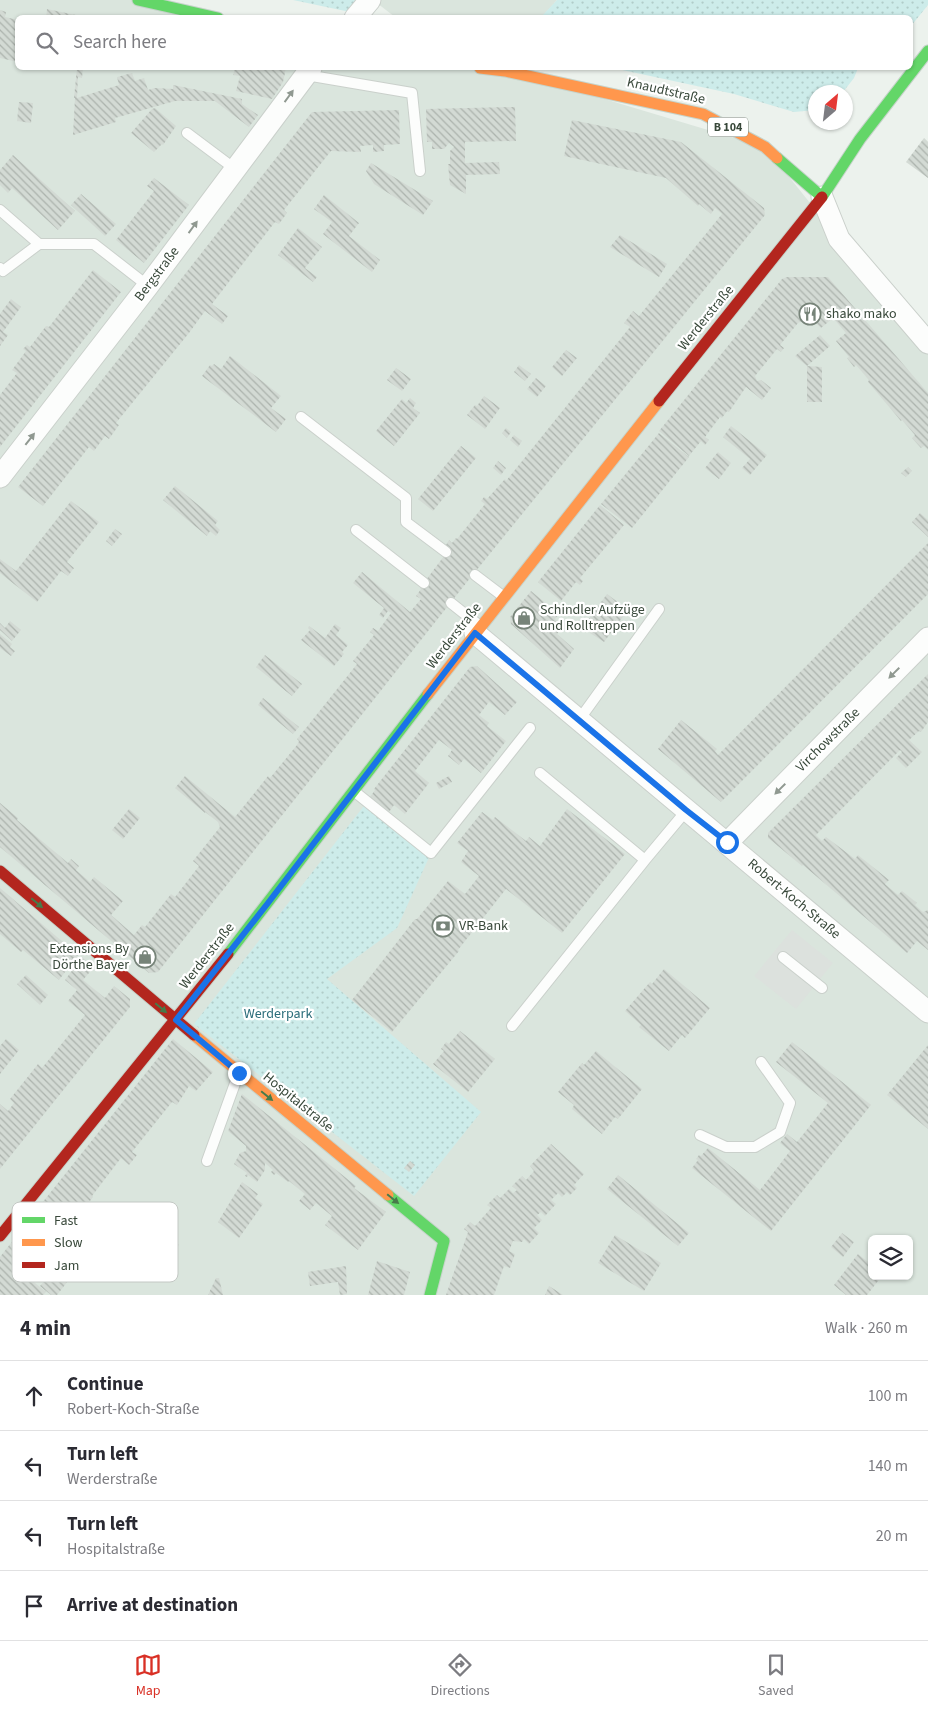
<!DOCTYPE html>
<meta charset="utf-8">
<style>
body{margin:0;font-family:"Source Sans 3",sans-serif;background:#f2f2f3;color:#2b2b33}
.controls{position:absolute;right:15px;bottom:15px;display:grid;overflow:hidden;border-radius:8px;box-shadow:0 1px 4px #0004}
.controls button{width:45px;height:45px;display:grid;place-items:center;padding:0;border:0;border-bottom:1px solid #e1e1e2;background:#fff;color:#2b2b33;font:25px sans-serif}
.compass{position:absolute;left:808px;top:85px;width:45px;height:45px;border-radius:50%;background:#fff;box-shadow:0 1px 4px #0004;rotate:28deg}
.stop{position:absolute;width:15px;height:15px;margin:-11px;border:4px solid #1a73e8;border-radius:50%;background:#fff}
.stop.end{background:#1a73e8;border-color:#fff;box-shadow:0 1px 5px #0008}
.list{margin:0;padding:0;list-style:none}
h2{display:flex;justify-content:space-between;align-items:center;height:65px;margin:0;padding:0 20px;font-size:21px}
h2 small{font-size:16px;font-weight:400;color:#7c7c81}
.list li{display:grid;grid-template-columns:32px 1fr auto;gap:15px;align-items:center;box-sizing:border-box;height:70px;padding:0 20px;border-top:1px solid #e1e1e2}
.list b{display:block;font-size:19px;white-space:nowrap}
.list p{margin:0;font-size:16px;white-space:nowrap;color:#7c7c81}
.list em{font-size:16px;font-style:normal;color:#7c7c81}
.icon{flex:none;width:28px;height:28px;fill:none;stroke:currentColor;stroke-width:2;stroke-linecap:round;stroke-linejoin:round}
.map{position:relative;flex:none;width:928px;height:1295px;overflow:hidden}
.search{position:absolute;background:#fff;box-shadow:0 1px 4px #0004;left:15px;right:15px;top:15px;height:55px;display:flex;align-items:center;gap:12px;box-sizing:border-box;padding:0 18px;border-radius:8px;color:#7c7c81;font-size:19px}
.sheet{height:345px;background:#fff}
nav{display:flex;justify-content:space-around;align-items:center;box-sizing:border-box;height:70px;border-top:1px solid #e1e1e2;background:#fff;font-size:14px;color:#7c7c81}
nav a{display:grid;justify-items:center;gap:2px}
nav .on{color:#d93025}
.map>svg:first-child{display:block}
</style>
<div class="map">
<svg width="928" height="1295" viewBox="0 0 928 1295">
<defs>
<pattern id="park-dots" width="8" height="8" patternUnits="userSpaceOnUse" patternTransform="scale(1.25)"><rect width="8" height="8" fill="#cdecea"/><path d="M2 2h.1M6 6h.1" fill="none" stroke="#b1ccc9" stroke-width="1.8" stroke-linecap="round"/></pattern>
<pattern id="building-back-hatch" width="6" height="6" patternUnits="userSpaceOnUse" patternTransform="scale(1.25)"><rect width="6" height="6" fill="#d3dad4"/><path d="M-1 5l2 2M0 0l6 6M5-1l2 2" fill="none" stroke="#acb3ad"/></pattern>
</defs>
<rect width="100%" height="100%" fill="#ecf2ed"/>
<path fill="#dae5dd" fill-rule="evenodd" d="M0,0H138L218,17L18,18V68H480L531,77L765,147L839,239L928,343V1295H0ZM872,1239H909V1276H872Z
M373,0H557L541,18L395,17Z"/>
<path fill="url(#park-dots)" d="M293,0H359L350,12Z
M557,0H928V5L911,26L910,18L541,17Z
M613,68H612H858L854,78L843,92H816L815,110L794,112L734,94Z
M367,802L431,853L397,928L327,979L481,1112L414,1196L194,1024Z"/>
<path fill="#dce1dd" d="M792,930L833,963L796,1009L754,976Z"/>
<path fill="url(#building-back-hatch)" d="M47,9L85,17V18H46Z
M0,10L6,12L5,17L18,20V62L0,58Z
M77,68H83L82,78L78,77L77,98L119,85L117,77L132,73L135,81L144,78L148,90L155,88L173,89V85L242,99V104L258,115L249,127L215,101H175L115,118L116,122L73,135L75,98H74Z
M235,68H286L283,82L272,99L236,91L240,76L233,75Z
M19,102L33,103L31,123L17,121Z
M515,107L516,141L465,142V163L499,162L500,174L466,175V194L450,185L448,164H450V151L454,147L449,143L444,149H432V142H427L426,109Z
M155,108L176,126L163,145L162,144L154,152L131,133L152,109Z
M399,110L400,144L384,145V151L373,152V145L360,146L361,152L331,151L284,210L287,213L279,224L275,222L212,304L228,316L222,324L205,311L189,333L116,423L119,425L109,439L105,436L94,451L89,447L43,506L18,487L312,112Z
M572,120L681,142L764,208L765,215L467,582L158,972L149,973L0,847V803L18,818L17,820L68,863L71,859L79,866L76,870L90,882L94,877L123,901L111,915L134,935L142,925L145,927L171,894L175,897L199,866L193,861L220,827L218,822L205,812V813L175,788L185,776L235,817L268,776L270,778L297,745L299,741L297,739L310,723L357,664L353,661L374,635L370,632L373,628L378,631L391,613L388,611L383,618L379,615L384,608L353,583L362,572L410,612L421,599L416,596L421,589L420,588L450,548L446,545L449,540L452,543L456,538L457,539L485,504L481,501L484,497L487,499L505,479L506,481L622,337L630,327L624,323L633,311L639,316L722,214L715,208L711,214L699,204L698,206L666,178L564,156Z
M924,138L928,142V178L906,162Z
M13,155L75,211L58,230L12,188L8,193L0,185V170Z
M371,163L433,201L423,215L374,184L366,171Z
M154,178L189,205L144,263L116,240L154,191L147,186Z
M81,194L116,224L105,236L71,205Z
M324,195L359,223L349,236L380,260L372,272L323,234L332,222L314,209Z
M298,228L322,247L305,268L317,277L313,282L278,255Z
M620,235L667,264L659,277L610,247Z
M93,270L121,292L0,447V395L17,373L12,370L26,351L23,349L27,345L30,347L46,326L49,327Z
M787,277H828L928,393V450L924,446L921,448L912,438L915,435L902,420L901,421L868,382L869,380L856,365L854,367L847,358L849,357L836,341L846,333L833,318L821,328L814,321L807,319L798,323L780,345L784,348L781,352L777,349L755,376L757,381L761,380L771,388L762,400L746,387L729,412L727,411L722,418L720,417L705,437L709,440L705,445L701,441L689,456L659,431L782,279Z
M11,299L21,307L3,332L8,335L0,346V314Z
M820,335L830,346L807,366L795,356Z
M566,350L577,358L562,376L552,367Z
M230,356L281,396L271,408L286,419L276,432L202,376L210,365L212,366L214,364L221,369Z
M519,365L531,374L525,381L514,372Z
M807,366L822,367V402H807Z
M396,368L411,379L402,391L387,380Z
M536,378L546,386L537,397L527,389Z
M484,396L500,408L485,429L467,415L475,405L477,406Z
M410,398L416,403L413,408L420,413L394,446L376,431L402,399L406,403Z
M731,426L767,455L750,475L742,468L750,459L723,437Z
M506,428L511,432L507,438L502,433Z
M659,433L689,457L632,528L601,504Z
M514,435L522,441L518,447L510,440Z
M461,446L476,458L433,511L418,499Z
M718,452L731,463L719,479L705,468Z
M498,461L506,468L501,475L493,468Z
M908,467L912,471L906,477L901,473Z
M175,486L218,521L215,525L220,530L216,536L210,531L207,536L163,500Z
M71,501L99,522L67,562L74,568L68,576L61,571L37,602L0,573V559L16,571Z
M600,505L624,525L580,578L583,581L580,585L576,582L561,601L538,582Z
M920,513L928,520V537L912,522Z
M115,529L122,534L112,546L106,541Z
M928,543V594L721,802L658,749L681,720L717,749L715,751L718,755Z
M531,591L559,614L555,619L559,623L556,628L559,631L557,634L574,649L560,668L511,624L510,617Z
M607,594L628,610L604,642L590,633L593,628L586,623Z
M10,621L21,630L12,641L0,630V623L5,628Z
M335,624L341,628L336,635L348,645L342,652L344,654L334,666L301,640L310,630L308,628L309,626L325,638Z
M0,634L12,644L10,647L15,651L11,656L0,648Z
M265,655L302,684L292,696L256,667Z
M477,666L517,702L505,715L489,702L479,715L489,723L487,726L506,741L481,773L464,759L459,765L448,756L452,750L439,740L415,771L429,783L405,814L394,805L389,812L370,797L375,790L374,789L470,667Z
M928,674V722L921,732L919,731L909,740L922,752L906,768L896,758L902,752L900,750L816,835L822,841L826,837L855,859L858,855L889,880L885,884L898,895L902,891L917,903L915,905L923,912L928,910V950L917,941L907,953L803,865L802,866L772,841L768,838V833Z
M263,698L299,727L293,734L258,705Z
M449,776L452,782L439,789L436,783Z
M129,809L140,818L123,839L112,830Z
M567,809L625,854L562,933L506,889L458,950L459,951L392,1032L352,1000L415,919H417L448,881L465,894L479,876L461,862L468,851L457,843L482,812L493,820L495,817L526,841L529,837L540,846Z
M0,888L78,955L59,980L23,950L21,952L0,934Z
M82,957L94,967L83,980L105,998L114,986L130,999V1007L0,1169V1104L8,1111L14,1103L10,1099L38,1064L42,1068L85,1015L68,1001L77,990L65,980Z
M664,969L710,1008L685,1038L682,1035L669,1051L639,1027L641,1025L625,1011L650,982L652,984Z
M26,975L48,995L40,1005L17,984Z
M460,1031L495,1059L468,1092L433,1064L444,1051L441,1049L446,1042L449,1044Z
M6,1039L19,1050L0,1074V1046Z
M173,1039L213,1072L196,1091L189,1086L177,1105L172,1102L132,1152L137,1155L129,1165L121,1158L92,1196L93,1197L67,1231L38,1208Z
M792,1042L871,1105L771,1231L692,1168L698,1160L696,1159L699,1155L701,1156L708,1148L760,1190L790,1151L780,1143L787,1134L797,1142L828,1103L776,1062Z
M928,1045V1129L887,1095Z
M596,1051L642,1089L618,1119L615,1117L602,1134L572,1109L574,1105L558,1092L582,1063L584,1065Z
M242,1094L356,1186L354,1188L386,1212L358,1250L325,1225L332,1216L316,1203L310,1210L299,1201L305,1194L289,1181L288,1182L276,1173L274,1175L271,1172L273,1170L265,1163V1170L257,1182L248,1175L247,1177L245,1176L247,1173L234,1164L240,1153L246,1151V1146L228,1131Z
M551,1144L584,1174L574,1185L577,1188L570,1195L567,1192L562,1197L558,1193L551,1200L556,1204L545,1216L541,1212L537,1215L542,1220L534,1228L539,1233L529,1244L524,1239L522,1242L513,1241L509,1251L515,1254L510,1268L504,1266L494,1295H446L468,1232L464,1229L470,1222L475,1226L476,1225L491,1208L487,1205L497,1195L500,1198L509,1189L513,1193L517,1190L512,1186L522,1176L526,1180L534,1171L530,1166Z
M410,1161L415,1165L409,1172L404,1168Z
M618,1175L689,1233L678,1246L607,1189Z
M242,1182L258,1194L255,1198L263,1204L239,1238L218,1222Z
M32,1216L55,1235L24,1274L46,1292L43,1295H0V1257Z
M144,1218L179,1245L170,1259L133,1230Z
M842,1233L854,1242L843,1257L831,1247Z
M615,1235L661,1263L644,1291L598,1263Z
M858,1254L872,1265V1276H882L867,1295H846L834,1285Z
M377,1261L410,1272L404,1295H368Z
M346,1266L347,1294L340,1295L338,1282L310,1286L308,1272Z
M54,1270L68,1281L57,1295H51L40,1286Z
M216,1278H219L223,1295H208Z
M549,1286L563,1295H545Z"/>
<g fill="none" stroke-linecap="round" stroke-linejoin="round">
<g stroke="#cad0cb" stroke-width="12">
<path id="lane" d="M306,75L412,93L420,171
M187,133L235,169
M0,210L39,244
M0,268L3,271L39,244H94L148,286
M301,417L406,498V522L446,552
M356,530L424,583
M475,575L504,597
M451,603L480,626
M579,720L659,609
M540,773L645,860L686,811
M355,792L431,853L530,728
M783,957L822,988
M512,1026L645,860
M700,1135L726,1147H755L780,1132L790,1103L761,1062
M207,1161L238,1075"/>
</g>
<g stroke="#cad0cb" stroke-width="23">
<path id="street" d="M355,18L370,0
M822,197L839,239L928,343
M0,477L148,286L311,68
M475,633L928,1012
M727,843L928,638"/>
</g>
<g stroke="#c6d3ca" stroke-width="13">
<path id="fast" d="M138,0L218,18
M777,158L822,197L860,139L928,51
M228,954L428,694
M388,1195L444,1241L430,1295"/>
</g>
<g stroke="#c6d3ca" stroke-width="13">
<path id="slow" d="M480,68L505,71L703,114L765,147L777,158
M428,694L659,401
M194,1035L388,1195"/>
</g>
<g stroke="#c6d3ca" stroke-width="13">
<path id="jam" d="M659,401L822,197
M0,871L194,1035
M0,1236L228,954"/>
</g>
<use href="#lane" stroke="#fcfdfc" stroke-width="10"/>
<use href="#street" stroke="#fcfdfc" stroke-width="21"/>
<use href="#fast" stroke="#63d668" stroke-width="11"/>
<use href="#slow" stroke="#ff974d" stroke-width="11"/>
<use href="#jam" stroke="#b3261e" stroke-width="11"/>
</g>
<defs><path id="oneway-solid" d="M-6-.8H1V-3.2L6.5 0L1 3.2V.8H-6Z" transform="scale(1.25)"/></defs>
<g fill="#909991">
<use href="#oneway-solid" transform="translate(289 96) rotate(-54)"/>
<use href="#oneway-solid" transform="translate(193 227) rotate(-54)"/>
<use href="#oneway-solid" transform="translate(30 439) rotate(-52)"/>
<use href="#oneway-solid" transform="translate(894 673) rotate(135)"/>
<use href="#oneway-solid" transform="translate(780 789) rotate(135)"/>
</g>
<g fill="#477a4a">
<use href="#oneway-solid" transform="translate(37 903) rotate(40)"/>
<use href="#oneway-solid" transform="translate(161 1008) rotate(40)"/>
<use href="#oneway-solid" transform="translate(267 1096) rotate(39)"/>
<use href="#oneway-solid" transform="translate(393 1199) rotate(39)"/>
</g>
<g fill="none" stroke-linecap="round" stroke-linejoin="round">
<path stroke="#1a73e8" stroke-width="6" d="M239,1073L176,1020L268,903L475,633L686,810L727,842"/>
</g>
<defs>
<g id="restaurant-ring" transform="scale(1.125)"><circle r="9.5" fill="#fff" stroke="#778479" stroke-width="1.5"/><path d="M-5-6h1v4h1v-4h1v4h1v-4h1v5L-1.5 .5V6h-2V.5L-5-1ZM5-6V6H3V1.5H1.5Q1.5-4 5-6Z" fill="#778479"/></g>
<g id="shop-ring" transform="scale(1.125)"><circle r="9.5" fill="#fff" stroke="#778479" stroke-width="1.5"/><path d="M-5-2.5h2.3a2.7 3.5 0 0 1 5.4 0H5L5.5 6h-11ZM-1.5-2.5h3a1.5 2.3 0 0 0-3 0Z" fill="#778479"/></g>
<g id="bank-ring" transform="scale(1.125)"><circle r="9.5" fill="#fff" stroke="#778479" stroke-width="1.5"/><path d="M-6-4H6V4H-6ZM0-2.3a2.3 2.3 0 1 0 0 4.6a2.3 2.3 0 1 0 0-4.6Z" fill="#778479"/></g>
</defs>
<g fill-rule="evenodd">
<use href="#restaurant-ring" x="810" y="314"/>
<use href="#shop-ring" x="524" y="618"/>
<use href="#bank-ring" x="443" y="926"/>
<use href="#shop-ring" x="145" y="957"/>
</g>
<g text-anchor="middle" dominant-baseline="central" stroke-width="4.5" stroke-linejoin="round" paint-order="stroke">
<rect fill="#fff" stroke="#747f75" stroke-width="1" x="708" y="117.5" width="40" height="19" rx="4"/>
<g font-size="12" font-weight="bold" fill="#38483a">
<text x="728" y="127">B 104</text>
</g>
<g font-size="14" fill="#38483a" stroke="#fff">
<text transform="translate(666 91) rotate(13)">Knaudtstraße</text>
<text transform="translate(157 274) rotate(-53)">Bergstraße</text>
<text transform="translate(706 318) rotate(-51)">Werderstraße</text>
<text transform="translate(454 636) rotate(-52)">Werderstraße</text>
<text transform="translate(828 740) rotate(-45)">Virchowstraße</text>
<text transform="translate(794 899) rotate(40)">Robert-Koch-Straße</text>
<text transform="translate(207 956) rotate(-52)">Werderstraße</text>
<text transform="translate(298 1102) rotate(39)">Hospitalstraße</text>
</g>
<g font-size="14" fill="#38483a" stroke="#fff" text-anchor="start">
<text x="826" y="314">shako mako</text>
<text x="540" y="610">Schindler Aufzüge<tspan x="540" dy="16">und Rolltreppen</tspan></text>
<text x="459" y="926">VR-Bank</text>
<text x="129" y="949" text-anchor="end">Extensions By<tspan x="129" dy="16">Dörthe Bayer</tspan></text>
</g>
<g font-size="14" fill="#2b6d7a" stroke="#fff">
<text x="278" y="1014">Werderpark</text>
</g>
</g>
<rect x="12" y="1202" width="166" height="80" rx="8" fill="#fff" stroke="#c3c8c4" stroke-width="1"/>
<rect x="22" y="1217" width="23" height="6" fill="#63d668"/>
<rect x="22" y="1239" width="23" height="7" fill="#ff974d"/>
<rect x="22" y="1262" width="23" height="6" fill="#b3261e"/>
<g font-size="14" fill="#38483a">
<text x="54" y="1225">Fast</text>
<text x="54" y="1247">Slow</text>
<text x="54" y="1270">Jam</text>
</g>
</svg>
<div class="controls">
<button><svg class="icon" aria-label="layers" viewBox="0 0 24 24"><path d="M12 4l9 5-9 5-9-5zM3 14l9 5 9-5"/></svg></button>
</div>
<svg class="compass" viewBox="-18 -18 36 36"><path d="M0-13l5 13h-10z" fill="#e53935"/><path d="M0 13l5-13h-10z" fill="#7c7c81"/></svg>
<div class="stop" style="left:727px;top:842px"></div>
<div class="stop end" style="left:239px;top:1073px"></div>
<div class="search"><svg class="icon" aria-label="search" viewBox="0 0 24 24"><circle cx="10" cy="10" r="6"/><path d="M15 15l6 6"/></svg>Search here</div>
</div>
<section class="sheet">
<h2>4 min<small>Walk · 260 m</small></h2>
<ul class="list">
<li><svg class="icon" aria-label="ahead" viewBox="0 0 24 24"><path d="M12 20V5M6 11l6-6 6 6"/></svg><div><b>Continue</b><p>Robert-Koch-Straße</p></div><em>100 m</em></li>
<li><svg class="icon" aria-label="left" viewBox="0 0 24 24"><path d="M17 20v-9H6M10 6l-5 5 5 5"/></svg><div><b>Turn left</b><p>Werderstraße</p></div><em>140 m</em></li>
<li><svg class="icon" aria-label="left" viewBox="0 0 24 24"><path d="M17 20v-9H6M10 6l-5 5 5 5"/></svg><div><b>Turn left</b><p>Hospitalstraße</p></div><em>20 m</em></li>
<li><svg class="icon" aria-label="arrive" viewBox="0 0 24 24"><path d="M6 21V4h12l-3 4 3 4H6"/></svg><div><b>Arrive at destination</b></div></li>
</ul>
</section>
<nav>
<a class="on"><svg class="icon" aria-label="map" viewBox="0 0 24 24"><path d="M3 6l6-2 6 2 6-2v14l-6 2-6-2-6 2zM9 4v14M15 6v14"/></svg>Map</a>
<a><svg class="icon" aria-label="directions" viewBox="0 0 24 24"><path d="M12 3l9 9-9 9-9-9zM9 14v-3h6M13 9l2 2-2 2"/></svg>Directions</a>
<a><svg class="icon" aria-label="saved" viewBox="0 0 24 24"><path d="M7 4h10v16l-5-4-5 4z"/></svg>Saved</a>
</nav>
